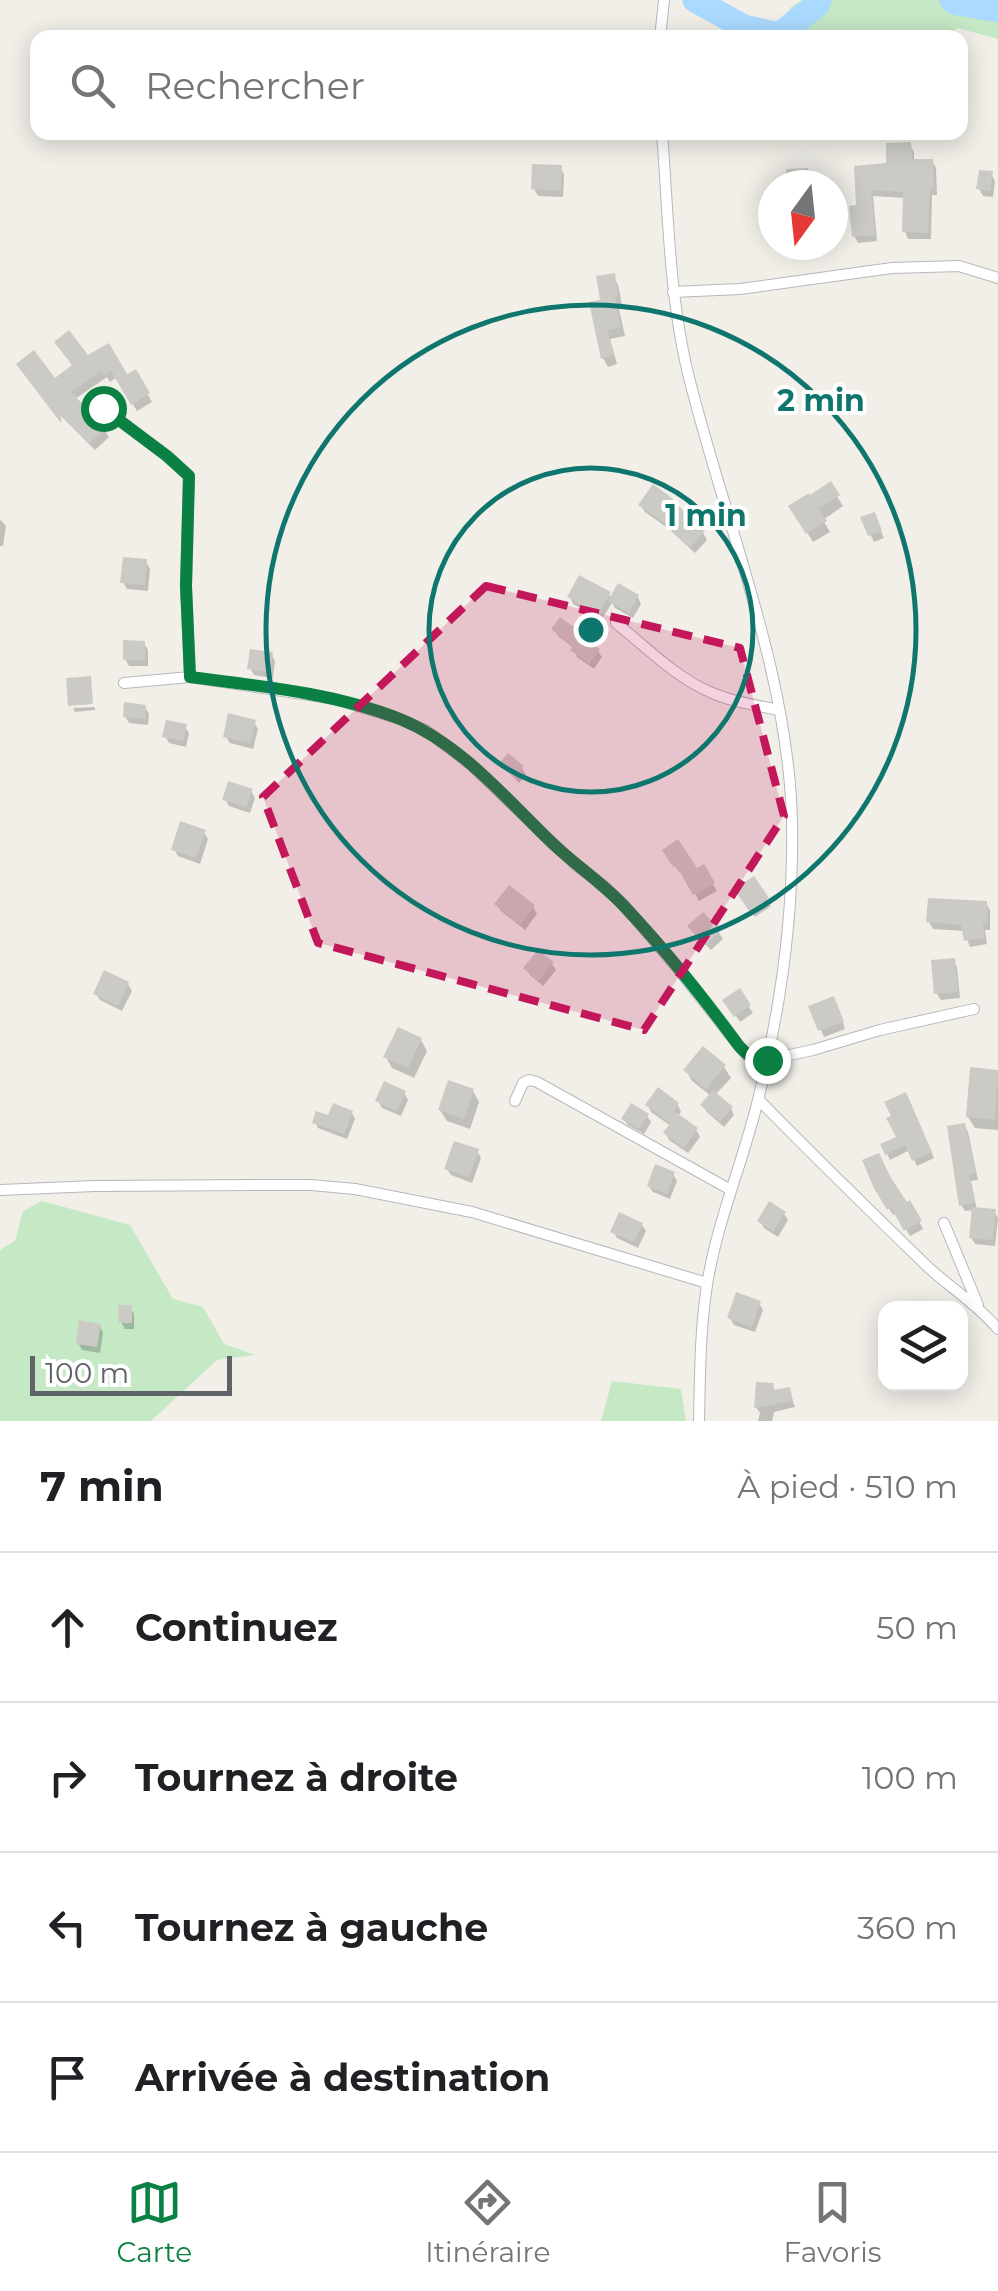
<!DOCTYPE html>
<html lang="fr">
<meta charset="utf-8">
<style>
body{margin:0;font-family:Montserrat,sans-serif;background:#f6f6f6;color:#202124}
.controls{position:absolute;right:30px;bottom:30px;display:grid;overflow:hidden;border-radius:20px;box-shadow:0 5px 25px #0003}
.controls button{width:90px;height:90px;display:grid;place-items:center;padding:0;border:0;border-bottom:2px solid #e0e0e0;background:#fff;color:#202124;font:50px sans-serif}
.compass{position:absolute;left:758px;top:170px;width:90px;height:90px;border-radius:50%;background:#fff;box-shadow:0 5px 25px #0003;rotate:195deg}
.scale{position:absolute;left:30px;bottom:25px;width:202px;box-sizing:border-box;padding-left:10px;border:5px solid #5f6368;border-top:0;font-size:28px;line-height:35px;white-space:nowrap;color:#5f6368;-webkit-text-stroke:8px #fff;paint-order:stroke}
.stop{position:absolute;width:30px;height:30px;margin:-22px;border:8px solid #0b8043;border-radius:50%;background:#fff}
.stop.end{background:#0b8043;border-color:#fff;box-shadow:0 2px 10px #0008}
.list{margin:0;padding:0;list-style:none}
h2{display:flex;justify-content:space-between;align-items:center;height:130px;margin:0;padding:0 40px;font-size:42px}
h2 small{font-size:32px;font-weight:400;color:#757577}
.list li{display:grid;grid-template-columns:65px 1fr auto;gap:30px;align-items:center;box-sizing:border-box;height:150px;padding:0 40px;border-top:2px solid #e0e0e0}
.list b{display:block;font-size:38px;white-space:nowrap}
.list em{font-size:32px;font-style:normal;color:#757577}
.icon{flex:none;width:55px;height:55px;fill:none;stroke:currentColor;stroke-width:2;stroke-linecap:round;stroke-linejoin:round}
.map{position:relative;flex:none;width:998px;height:1421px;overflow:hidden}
.search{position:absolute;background:#fff;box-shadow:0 5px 25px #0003;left:30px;right:30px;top:30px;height:110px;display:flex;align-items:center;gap:25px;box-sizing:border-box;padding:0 35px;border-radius:20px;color:#757577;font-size:38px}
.sheet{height:730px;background:#fff}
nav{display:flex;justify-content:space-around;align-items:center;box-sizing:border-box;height:140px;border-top:2px solid #e0e0e0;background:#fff;font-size:28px;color:#757577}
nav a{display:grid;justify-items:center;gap:5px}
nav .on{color:#0b8043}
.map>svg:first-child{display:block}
</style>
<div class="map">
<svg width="998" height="1421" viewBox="0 0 998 1421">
<rect width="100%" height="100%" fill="#f1efe8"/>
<path fill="#c5e8c5" d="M802,0H998V39L958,28L942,38L876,37L856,32L852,37H779L773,33L791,7Z
M42,1201L130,1225L173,1299L203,1307L224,1344L255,1355L217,1360L151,1421H0V1250L15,1241L23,1211Z
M612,1381L681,1389L686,1421H601Z"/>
<path fill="#0003" d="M910,145L914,152V162L932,161L936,168L937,195H932L931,239H908L905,232V198L873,196L877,241L858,243L854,236L859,207L856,168L889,166Z
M560,168L564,174L563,197L538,196L534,189Z
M991,174L995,181L993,197L983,196L979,189Z
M613,276L618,285L622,304L618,305L625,336L610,339L617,364L608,367L603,358V302Z
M88,358L126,377L135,372L152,402L137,411L117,377L110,382L107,377L75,399L104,429L109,437L95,450L60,415L62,422L23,372L54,381Z
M830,485L843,506L823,520L830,532L813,542L791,506L809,499Z
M641,505L703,533L707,540L695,553L669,529L645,512Z
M0,519L6,526L3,546H0Z
M863,519L877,522L884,538L874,542Z
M146,562L150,569L148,591L127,589L123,582Z
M609,594L612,600L638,597L641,604L633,618L615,608L612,603L602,619L573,604L570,597Z
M554,629L579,638L598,651L602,657L594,669L577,657L574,648L558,636Z
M144,643L148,650V666H129L125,659Z
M271,654L275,661L273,678L254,675L250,668Z
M95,707V710L75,712L73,708Z
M145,707L149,714L148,725L129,723L125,716Z
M254,722L258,729L253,749L230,743L226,737Z
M185,727L189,733L186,747L169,743L165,736Z
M502,765L522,768L526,775L519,783Z
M251,791L255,798L250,813L229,806L225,799Z
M204,832L208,839L200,864L178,856L174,849Z
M665,851L696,871L703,868L717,891L699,901L682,870L679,872Z
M753,879L771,906L755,917L737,890Z
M986,903L990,910V930H985L987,944L970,947L964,931L933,929L929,922Z
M497,904L533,907L537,914L525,930L501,911Z
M694,933H719L723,939L711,950Z
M953,961L957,967L960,998L941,1000L937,994Z
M552,964L556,970L543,986L530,975L526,969Z
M128,984L132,991L122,1011L100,1000L96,994Z
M739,992L753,1013L740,1022L726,1001Z
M837,1006L845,1029L824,1037L811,1007Z
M421,1040L427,1051L414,1078L392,1068L386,1057Z
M724,1067L731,1078L715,1095L731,1108L734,1115L724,1127L707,1112L703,1105L711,1096L692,1081L686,1070Z
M972,1070L998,1072V1130L975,1128L968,1117Z
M473,1091L479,1102L470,1129L447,1121L440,1110Z
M404,1093L408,1100L401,1116L382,1108L378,1101Z
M908,1101L934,1158L917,1166L910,1150L890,1160L883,1145L899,1138Z
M648,1105H678L681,1112L677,1117L696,1130L700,1137L688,1153L669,1140L666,1133L671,1126L651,1112Z
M352,1113L355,1119L347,1139L318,1128L315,1122Z
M647,1116L651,1122L644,1134L628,1125L624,1119Z
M964,1125L968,1132L978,1180L971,1181L977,1210L994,1211L998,1218L995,1246L975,1244L971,1237L974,1210L965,1211L961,1205Z
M477,1151L481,1158L472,1183L451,1175L447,1169Z
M673,1174L677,1181L670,1199L653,1192L649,1186Z
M877,1187L906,1205L909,1203L923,1229L910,1236L896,1213L893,1215Z
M784,1214L788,1220L778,1237L764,1228L760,1221Z
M642,1225L646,1231L638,1248L617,1238L613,1231Z
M759,1303L763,1310L755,1332L734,1325L730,1318Z
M130,1307L134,1314V1329H125L121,1322Z
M100,1326L103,1333L100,1353L82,1350L78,1343Z
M883,1355L886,1357V1375L877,1366Z
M772,1386L776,1392L789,1390L795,1407L774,1412L772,1421H758L760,1413L756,1407Z"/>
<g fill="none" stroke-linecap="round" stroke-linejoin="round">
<path stroke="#aadaff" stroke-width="25" d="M695,0L744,27L779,35L817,5L819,0
M952,0L958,3L998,10"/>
</g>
<path fill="#cccac5" d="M911,142L912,159H933L934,188L930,189L928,233L902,232L903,192L871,190L875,235L852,237L849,206L856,205L854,166L886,163V143Z
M532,164L562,165L561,191L531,189Z
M808,168L809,185H787L786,169Z
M979,170L993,171L990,191L976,189Z
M615,273L618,296H615L621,327L607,330L614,355L601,359L589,302L600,300L596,276Z
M69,330L88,355L109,343L127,374L136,369L150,393L131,405L111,371L104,376L101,371L71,392L106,428L89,444L59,413L61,423L16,364L34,350L55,378L72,365L54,342Z
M831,481L840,495L819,509L827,521L806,534L788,506L809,493L810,495Z
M653,484L673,499L672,500L705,531L690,548L663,522L638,505Z
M875,512L882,531L868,536L860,517Z
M123,557L147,559L145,585L120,583Z
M579,575L611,592L598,614L567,597Z
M618,583L639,595L629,613L608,601Z
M560,617L578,630L576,632L600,649L589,664L570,650L573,646L551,629Z
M123,640L145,641V660H123Z
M250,649L273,652L270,672L247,669Z
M91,676L93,704L68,706L66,678Z
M124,702L146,705L145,719L123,717Z
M228,713L256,720L250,743L223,737Z
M166,720L187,724L183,741L162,737Z
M508,753L524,766L514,778L499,764Z
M228,781L253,789L246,807L222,800Z
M180,821L206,830L196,858L171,850Z
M678,839L697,868L704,864L715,883L693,895L676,865L673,867L662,850Z
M754,876L769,898L749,911L734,889Z
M509,885L535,905L520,925L494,904Z
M928,898L987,901V924L983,923L985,938L964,941L961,925L926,922Z
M703,912L721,931L705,945L687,926Z
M538,950L554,962L538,981L523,968Z
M955,958L958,992L934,994L931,960Z
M104,970L129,982L118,1006L93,994Z
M740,988L751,1005L734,1017L722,1000Z
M834,996L844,1022L818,1031L808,1006Z
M398,1027L422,1038L408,1068L383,1057Z
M703,1046L726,1065L706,1089L683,1070Z
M970,1067L998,1070L995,1120L966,1117Z
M448,1080L474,1089L464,1119L438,1110Z
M384,1081L406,1091L397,1111L375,1101Z
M658,1087L679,1103L674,1111L698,1128L684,1148L663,1133L670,1123L645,1105Z
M713,1090L733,1107L720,1122L700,1105Z
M906,1092L932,1152L912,1161L905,1145L885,1155L880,1144L896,1137L886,1118L891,1116L884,1102Z
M333,1103L353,1111L344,1134L312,1123L316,1111L328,1115Z
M631,1103L649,1114L639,1129L621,1119Z
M965,1123L976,1173L969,1174L975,1202L959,1206L947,1126Z
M454,1141L479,1149L469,1177L444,1169Z
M879,1153L891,1178L907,1202L910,1200L922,1221L904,1231L891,1207L887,1210L874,1188L862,1160Z
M655,1164L675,1172L667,1194L647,1186Z
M769,1201L786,1212L773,1231L757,1221Z
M972,1207L996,1209L993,1240L969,1238Z
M619,1212L643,1223L634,1242L610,1232Z
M736,1292L761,1301L752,1327L727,1318Z
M118,1305H132V1323H119Z
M79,1320L101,1324L97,1347L76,1344Z
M756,1382L774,1383L773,1390L790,1387L793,1401L754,1408Z"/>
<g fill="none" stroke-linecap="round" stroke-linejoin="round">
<g stroke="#b5b8bc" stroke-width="12">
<path id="minor" d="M660,38L664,0
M662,132C668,210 669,289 686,365C721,514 788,666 792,820C794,913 781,1006 759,1096C744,1160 717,1221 707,1285C700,1330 700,1376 699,1421
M673,292L740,289L892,268L959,266L998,278
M103,408L167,456L189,476L186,586L190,677
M616,623C645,646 675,677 710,692C731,702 756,705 778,710
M124,683L190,677L335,699L400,719L427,731L470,764L577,866L603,885L623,904L678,969L739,1046L748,1056L757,1060H767L813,1050L880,1030L974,1009
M759,1100C815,1157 871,1212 929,1268C952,1289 978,1305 998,1329
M515,1101L523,1083L529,1080L537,1082L731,1190
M0,1190L95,1186L259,1185H311L355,1189L472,1212L707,1283
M944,1223L978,1305"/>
</g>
<use href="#minor" stroke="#fff" stroke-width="10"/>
</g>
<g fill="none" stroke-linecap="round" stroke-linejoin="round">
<path stroke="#0b8043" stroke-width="12" d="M103,408L167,456L189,476L186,586L190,677C260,686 334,693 400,719C459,743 503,795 548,839C571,862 599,880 622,904C664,948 703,997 739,1046C748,1056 754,1060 767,1060"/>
</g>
<path fill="#c2185b" fill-opacity="0.2" stroke="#c2185b" stroke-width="8" stroke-dasharray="20 12" stroke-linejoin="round" d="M486,586L740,648L784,816L644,1030L318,943L263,797Z"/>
<g fill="none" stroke="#0f766e" stroke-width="5">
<circle cx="591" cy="630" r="162"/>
<circle cx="591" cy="630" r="325"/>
</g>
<circle cx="591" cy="630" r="15" fill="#0f766e" stroke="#fff" stroke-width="5"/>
<g font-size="30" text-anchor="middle" font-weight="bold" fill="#0f766e" stroke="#fff" stroke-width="8" stroke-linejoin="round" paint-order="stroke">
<text x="821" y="411">2 min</text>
<text x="706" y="526">1 min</text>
</g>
</svg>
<div class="controls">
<button><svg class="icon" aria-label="layers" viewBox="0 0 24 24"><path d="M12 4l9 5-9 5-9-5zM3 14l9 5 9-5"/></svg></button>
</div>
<svg class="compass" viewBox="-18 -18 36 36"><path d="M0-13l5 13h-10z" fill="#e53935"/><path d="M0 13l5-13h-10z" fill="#757577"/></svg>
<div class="scale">100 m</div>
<div class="stop" style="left:103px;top:408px"></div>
<div class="stop end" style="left:767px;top:1060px"></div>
<div class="search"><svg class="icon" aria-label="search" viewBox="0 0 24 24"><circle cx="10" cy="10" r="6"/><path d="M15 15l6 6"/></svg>Rechercher</div>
</div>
<section class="sheet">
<h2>7 min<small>À pied · 510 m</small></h2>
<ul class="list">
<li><svg class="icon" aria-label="ahead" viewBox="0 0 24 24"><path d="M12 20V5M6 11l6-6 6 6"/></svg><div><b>Continuez</b></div><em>50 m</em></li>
<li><svg class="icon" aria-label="right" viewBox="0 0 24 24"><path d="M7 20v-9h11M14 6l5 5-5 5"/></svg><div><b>Tournez à droite</b></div><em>100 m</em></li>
<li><svg class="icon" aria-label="left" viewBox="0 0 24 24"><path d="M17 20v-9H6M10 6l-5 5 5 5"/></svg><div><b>Tournez à gauche</b></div><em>360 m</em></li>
<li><svg class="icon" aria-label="arrive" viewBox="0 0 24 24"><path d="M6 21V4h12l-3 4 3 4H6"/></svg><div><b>Arrivée à destination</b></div></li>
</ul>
</section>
<nav>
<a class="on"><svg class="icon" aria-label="map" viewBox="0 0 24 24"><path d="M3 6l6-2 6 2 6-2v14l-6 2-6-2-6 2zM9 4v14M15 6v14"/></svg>Carte</a>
<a><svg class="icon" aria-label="directions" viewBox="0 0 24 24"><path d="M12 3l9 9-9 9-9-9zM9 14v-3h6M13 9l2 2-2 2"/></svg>Itinéraire</a>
<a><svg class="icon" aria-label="saved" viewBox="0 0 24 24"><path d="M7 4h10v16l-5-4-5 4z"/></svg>Favoris</a>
</nav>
